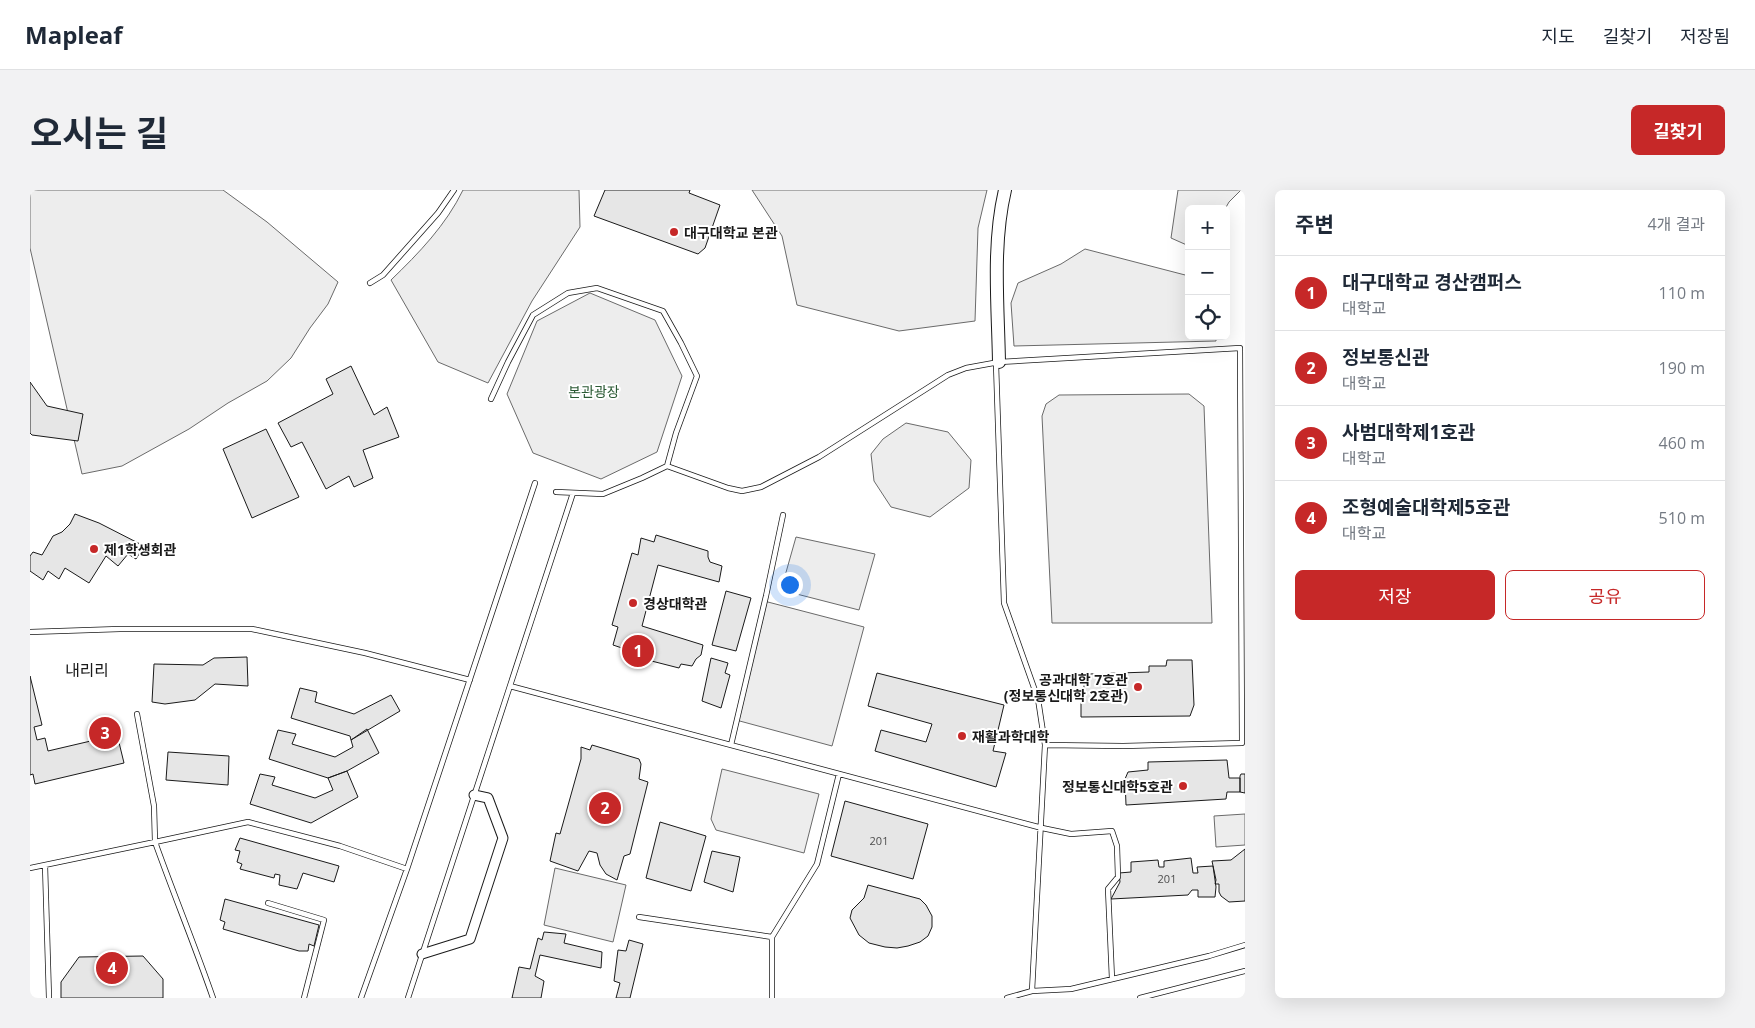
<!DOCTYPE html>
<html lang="ko">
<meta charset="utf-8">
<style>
body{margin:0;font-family:"Open Sans","Noto Sans KR",sans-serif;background:#f2f2f3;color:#1f2937}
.controls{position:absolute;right:15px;top:15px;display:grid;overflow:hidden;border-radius:8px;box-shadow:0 5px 20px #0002}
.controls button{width:45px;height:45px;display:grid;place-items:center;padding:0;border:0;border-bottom:1px solid #e0e1e3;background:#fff;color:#1f2937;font:25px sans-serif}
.you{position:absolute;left:759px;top:394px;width:18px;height:18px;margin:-12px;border:4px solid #fff;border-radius:50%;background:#1a73e8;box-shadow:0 0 0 8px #1a73e833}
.badge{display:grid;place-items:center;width:32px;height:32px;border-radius:50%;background:#c62828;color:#fff;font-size:16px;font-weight:700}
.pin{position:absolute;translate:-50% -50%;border:2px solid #fff;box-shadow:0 1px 5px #0006}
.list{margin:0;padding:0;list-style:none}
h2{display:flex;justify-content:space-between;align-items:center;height:65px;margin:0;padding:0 20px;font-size:21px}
h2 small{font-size:16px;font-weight:400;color:#747a83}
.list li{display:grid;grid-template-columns:32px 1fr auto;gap:15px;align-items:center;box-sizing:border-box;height:75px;padding:0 20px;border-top:1px solid #e0e1e3}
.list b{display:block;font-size:19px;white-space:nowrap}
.list p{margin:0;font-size:16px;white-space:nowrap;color:#747a83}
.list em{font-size:16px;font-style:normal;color:#747a83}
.actions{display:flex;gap:10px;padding:15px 20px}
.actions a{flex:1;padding:11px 0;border:1px solid #c62828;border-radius:8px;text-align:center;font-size:18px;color:#c62828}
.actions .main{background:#c62828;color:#fff}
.icon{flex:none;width:28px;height:28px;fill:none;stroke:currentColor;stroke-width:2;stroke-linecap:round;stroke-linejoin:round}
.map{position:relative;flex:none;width:1215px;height:808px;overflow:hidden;border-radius:8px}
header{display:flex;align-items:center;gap:30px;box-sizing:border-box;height:70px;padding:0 25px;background:#fff;border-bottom:1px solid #e0e1e3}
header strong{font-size:24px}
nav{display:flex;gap:28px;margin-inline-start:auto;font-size:18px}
.intro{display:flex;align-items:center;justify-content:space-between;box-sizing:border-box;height:120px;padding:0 30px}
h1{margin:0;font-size:35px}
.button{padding:12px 22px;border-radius:8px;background:#c62828;color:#fff;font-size:18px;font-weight:700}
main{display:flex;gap:30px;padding:0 30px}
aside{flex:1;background:#fff;border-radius:8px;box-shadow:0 5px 20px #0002}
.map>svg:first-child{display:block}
</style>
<header>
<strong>Mapleaf</strong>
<nav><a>지도</a><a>길찾기</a><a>저장됨</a></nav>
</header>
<div class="intro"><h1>오시는 길</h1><a class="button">길찾기</a></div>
<main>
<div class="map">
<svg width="1215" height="808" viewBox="0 0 1215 808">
<rect width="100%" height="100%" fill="#fff"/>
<path fill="#ededed" stroke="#6a6a6a" d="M0,0H193L237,32L308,92L298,114L280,138L261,168L237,191L198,213L159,239L92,276L52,284L0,58Z
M433,0H549L550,37L502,111L458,193L408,172L361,90C389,63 416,35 433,0Z
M722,0H957L948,38L945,131L869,141L767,115L752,46Z
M1148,0H1211L1199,12L1195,19H1159V56L1141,48Z
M1055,59L1159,86V146H1186V151L984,156L981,113L988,93L1031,74Z
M560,103L625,130L652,186L627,262L571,289L503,263L477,204L507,131Z
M1159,204L1174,216L1182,433H1022L1012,226L1016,214L1029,205Z
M876,233L918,242L941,270L939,298L900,327L861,317L844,291L841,264L853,249Z
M766,347L845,364L829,420L751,400Z
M734,411L834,437L802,556L706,530Z
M692,579L789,604L774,663L686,640L681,629Z
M1215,624V655L1186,657L1184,626Z
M525,678L596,695L583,752L514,735Z"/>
<path fill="#e6e6e6" stroke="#1a1a1a" d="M575,0H660L659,3L690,15L675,58L668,64L564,26Z
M321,176L344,225L357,217L369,247L333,260L343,288L324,297L319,286L296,299L272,252L261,257L248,233L303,204L296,189Z
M0,192L17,216L53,224L48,251L2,245L0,243Z
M236,239L269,307L222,328L193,259Z
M45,324L69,333L114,356L106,369L98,364L88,376L76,366L59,393L35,378L29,389L18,381L13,390L0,381V366L3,362L12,365L23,346L32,342L40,334Z
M626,345L678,361V367L680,372L692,376L689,392L628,375L612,436L673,455L671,465L666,469L662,476L651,474L649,478L594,464L595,459L583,455L588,437L582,435L602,363L608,365L611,348L624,352Z
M696,401L721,408L706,461L682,455Z
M217,467L218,496L185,494L165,510L135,514L122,512L124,474L173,475L184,468Z
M681,468L698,473L695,483L700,485L691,518L672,511Z
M1137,470H1162L1164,515L1160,526L1051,527V506L1054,503V491L1059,492L1060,484L1119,482V476H1136Z
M847,483L974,515L963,561L976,563L966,597L845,561L851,540L896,552L902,534L838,516Z
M0,486L12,535L4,537L7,550L15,548L18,561L65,550L62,537L84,532L94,573L5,594L3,584L0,585Z
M270,498L287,502L285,512L324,524L361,505L370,521L321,550L320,546L261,528Z
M337,539L349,563L317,581L298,588L239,569L248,540L266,544L262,554L305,567L323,557L321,550Z
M562,555L609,569L611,574L609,589L618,592L600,664L594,666L587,690L576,684L570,675L567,663L559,661L548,681L520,671L526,643L530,644L551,569V557L560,560Z
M138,562L199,566L198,595L136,590Z
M1197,570L1199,588H1210V602H1197L1196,609L1096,615L1095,589L1098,582L1118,580V572Z
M317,581L328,607L281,633L220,614L230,584L245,587L242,595L285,608L303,600L298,588Z
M1211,584H1215V603L1210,602V586Z
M815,611L898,634L883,689L801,666Z
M630,632L676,646L661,701L616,688Z
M210,648L309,676L304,692L273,683L267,699L249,695L250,685L245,684L244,688L210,679L212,674L207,672L210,661L205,660Z
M1215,659V711L1199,712L1191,706L1189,702V694H1185L1186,690L1182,671L1201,670Z
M682,661L710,667L703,702L674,692Z
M1161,668L1163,683H1168L1167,677L1183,676L1186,697L1185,707H1168V700H1162L1158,705L1081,709L1090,692L1089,683L1101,682V672L1128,670L1129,677H1134V671Z
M838,695L890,709L896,715L902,726V737L898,746L890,752L878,756L867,758L855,757L839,753L829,745L820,728L822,720L834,708Z
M195,709L289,735L284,756L279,754L278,761H269L193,739L195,732L190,730Z
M514,742L536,744L534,753L572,762L571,778L510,765L505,786L514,791L511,808H482L489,777L500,779L508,748L512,750Z
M599,750L613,754L600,808H586L590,793L584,791L588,760L596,761Z
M113,766L133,789V808H31V792L49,767Z"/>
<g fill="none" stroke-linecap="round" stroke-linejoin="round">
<g stroke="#1a1a1a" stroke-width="6">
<path id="lane" d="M340,93L353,85L408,23L424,0
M966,174L974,413L1008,509L1015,555L1002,801L977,808
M461,209L478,172L503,125L538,103L567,98L633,121L651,153L667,186L646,243L637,276
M526,302L573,304L612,288L637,276L698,298L712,301L731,297L789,267L918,185L936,178L969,172L1210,158L1212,553L1093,556L1015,555
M0,442L90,439H222L335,463L440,490
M480,496L1012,638L1041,644L1082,641L1087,656L1088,687L1078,699L1082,789
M107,524L124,616L125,652L218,632L310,656L377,679
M701,555L736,406L753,325
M15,675L19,808
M0,678L125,652C144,705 165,756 183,808
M238,713L294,730L274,808
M609,727L742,747
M1002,801L1041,799L1179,766L1215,755
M331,808L377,679L505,293
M378,808L543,303
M742,808V747L787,674L809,584
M1110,808L1215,781"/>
</g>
<g stroke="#1a1a1a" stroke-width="11">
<path id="street" d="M392,764L440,749L473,648L458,608L444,605"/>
</g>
<g stroke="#1a1a1a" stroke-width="14">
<path id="secondary" d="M969,172C968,115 962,55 975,0"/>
</g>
<use href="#lane" stroke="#fff" stroke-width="4.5"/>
<use href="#street" stroke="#fff" stroke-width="9"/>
<use href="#secondary" stroke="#fff" stroke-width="12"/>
</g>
<g fill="#c62828" stroke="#fff" stroke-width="2">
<circle cx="644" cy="42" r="5"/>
<circle cx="64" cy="359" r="5"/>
<circle cx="603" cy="413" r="5"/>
<circle cx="1108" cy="497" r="5"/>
<circle cx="932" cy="546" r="5"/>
<circle cx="1153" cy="596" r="5"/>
</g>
<g text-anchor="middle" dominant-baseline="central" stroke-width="4" stroke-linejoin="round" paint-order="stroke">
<g font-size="11" fill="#4d4d4d">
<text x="849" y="650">201</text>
<text x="1137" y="688">201</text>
</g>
<g font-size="14" font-weight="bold" fill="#1a1a1a" stroke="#fff" text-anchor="start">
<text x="654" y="42">대구대학교 본관</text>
<text x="74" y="359">제1학생회관</text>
<text x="613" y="413">경상대학관</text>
<text x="1098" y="489" text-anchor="end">공과대학 7호관<tspan x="1098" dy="16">(정보통신대학 2호관)</tspan></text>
<text x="942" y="546">재활과학대학</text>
<text x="1143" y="596" text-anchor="end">정보통신대학5호관</text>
</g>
<g font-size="14" fill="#2b5a34" stroke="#fff">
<text x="564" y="201">본관광장</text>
</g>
<g font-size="16" fill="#1a1a1a" stroke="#fff">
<text x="57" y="480">내리리</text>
</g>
</g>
</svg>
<div class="controls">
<button>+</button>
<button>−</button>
<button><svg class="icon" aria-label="locate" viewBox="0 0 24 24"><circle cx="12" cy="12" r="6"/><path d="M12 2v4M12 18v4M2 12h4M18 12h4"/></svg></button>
</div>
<div class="you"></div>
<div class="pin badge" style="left:608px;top:461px">1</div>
<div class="pin badge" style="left:575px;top:618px">2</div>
<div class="pin badge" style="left:75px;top:543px">3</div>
<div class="pin badge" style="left:82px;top:778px">4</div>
</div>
<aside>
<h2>주변<small>4개 결과</small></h2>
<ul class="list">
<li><span class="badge">1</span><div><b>대구대학교 경산캠퍼스</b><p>대학교</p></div><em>110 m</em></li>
<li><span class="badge">2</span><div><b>정보통신관</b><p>대학교</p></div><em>190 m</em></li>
<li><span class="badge">3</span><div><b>사범대학제1호관</b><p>대학교</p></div><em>460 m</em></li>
<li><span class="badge">4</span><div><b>조형예술대학제5호관</b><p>대학교</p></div><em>510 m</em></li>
</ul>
<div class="actions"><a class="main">저장</a><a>공유</a></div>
</aside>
</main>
